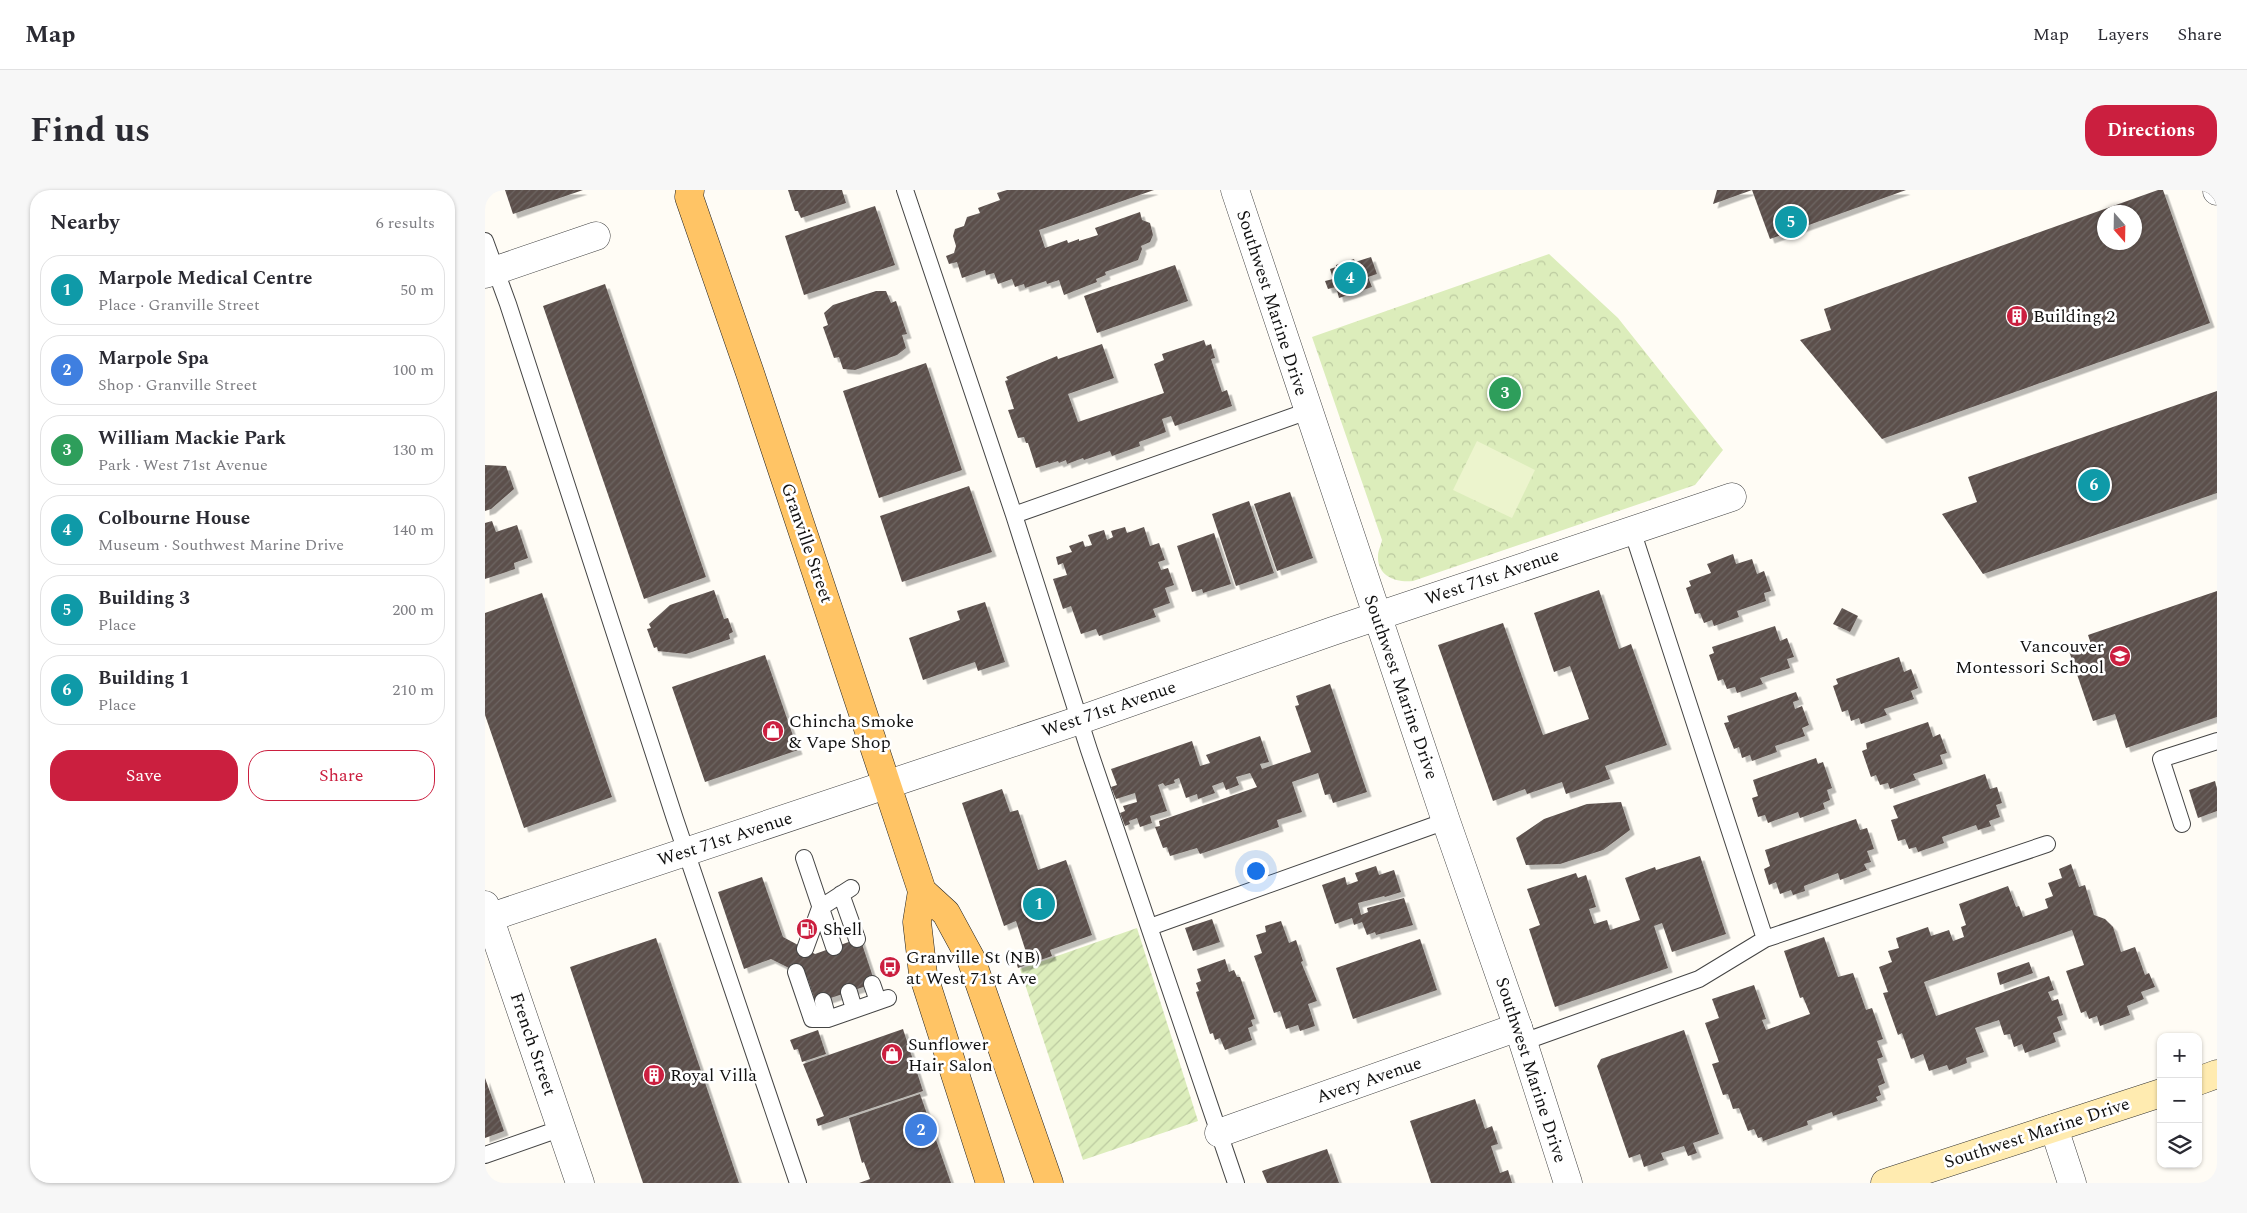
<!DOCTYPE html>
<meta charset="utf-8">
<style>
body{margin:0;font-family:Spectral,serif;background:#f7f7f7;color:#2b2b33}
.controls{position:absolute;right:15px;bottom:15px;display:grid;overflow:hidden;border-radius:10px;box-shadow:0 1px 4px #0004}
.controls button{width:45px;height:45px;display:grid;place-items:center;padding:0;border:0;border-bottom:1px solid #e1e1e2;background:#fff;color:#2b2b33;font:25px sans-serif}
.compass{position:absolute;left:1612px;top:15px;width:45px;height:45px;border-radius:50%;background:#fff;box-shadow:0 1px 4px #0004;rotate:160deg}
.you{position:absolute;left:770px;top:680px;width:18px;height:18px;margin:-12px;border:4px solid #fff;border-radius:50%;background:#1a73e8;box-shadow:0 0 0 8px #1a73e833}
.badge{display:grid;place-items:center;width:32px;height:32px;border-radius:50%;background:#cb1f3f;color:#fff;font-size:16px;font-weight:700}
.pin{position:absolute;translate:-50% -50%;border:2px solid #fff;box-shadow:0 1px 5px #0006}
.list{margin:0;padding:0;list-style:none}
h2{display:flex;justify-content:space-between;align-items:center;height:65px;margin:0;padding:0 20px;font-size:21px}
h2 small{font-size:16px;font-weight:400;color:#7c7c81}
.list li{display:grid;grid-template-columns:32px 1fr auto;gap:15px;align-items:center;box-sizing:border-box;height:70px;margin:0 10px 10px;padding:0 10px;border:1px solid #e1e1e2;border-radius:20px}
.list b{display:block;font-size:19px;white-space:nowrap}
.list p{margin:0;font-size:16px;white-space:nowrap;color:#7c7c81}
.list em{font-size:16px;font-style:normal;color:#7c7c81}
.actions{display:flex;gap:10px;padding:15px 20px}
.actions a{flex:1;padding:11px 0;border:1px solid #cb1f3f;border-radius:20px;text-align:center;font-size:18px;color:#cb1f3f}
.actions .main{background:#cb1f3f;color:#fff}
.icon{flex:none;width:28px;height:28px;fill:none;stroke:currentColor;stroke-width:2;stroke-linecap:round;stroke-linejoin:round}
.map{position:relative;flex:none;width:1732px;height:993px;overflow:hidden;border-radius:20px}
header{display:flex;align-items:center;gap:30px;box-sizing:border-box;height:70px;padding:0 25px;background:#fff;border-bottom:1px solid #e1e1e2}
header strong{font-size:24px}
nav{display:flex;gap:28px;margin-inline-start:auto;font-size:18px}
.intro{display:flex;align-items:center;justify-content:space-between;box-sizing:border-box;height:120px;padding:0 30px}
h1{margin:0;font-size:35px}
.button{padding:12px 22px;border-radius:20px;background:#cb1f3f;color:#fff;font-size:18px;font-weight:700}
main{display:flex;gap:30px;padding:0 30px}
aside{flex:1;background:#fff;border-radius:20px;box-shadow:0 1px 4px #0004}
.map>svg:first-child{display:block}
</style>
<header>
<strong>Map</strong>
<nav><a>Map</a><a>Layers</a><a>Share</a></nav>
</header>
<div class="intro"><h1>Find us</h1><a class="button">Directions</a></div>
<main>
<aside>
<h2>Nearby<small>6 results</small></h2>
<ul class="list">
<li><span class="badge" style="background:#0f9aa8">1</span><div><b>Marpole Medical Centre</b><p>Place · Granville Street</p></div><em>50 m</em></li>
<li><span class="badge" style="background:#3f7fe0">2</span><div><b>Marpole Spa</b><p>Shop · Granville Street</p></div><em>100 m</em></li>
<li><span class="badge" style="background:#2e9e5b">3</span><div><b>William Mackie Park</b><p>Park · West 71st Avenue</p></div><em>130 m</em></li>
<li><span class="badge" style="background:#0f9aa8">4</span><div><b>Colbourne House</b><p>Museum · Southwest Marine Drive</p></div><em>140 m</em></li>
<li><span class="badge" style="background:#0f9aa8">5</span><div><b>Building 3</b><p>Place</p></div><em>200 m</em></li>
<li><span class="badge" style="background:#0f9aa8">6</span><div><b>Building 1</b><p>Place</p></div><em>210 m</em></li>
</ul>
<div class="actions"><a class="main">Save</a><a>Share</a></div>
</aside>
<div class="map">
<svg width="1732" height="993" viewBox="0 0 1732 993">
<defs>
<pattern id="park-crowns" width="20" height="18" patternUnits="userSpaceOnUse" patternTransform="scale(1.25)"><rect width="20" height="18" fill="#dcedbb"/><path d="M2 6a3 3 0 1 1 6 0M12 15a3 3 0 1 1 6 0" fill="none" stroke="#bccaa0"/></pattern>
<pattern id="garden-furrows" width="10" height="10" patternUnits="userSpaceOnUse" patternTransform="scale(1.25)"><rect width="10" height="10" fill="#dcedbb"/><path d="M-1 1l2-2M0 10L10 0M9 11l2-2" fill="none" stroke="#bccaa0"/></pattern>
<pattern id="building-hatch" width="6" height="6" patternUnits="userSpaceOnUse" patternTransform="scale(1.25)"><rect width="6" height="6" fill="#5b504c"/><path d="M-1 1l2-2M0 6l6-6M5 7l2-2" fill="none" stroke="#6e6562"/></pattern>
<filter id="shadow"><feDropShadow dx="4.5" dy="4.5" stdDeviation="0" flood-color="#0004"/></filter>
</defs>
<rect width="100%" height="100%" fill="#fffcf5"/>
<path fill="url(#park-crowns)" d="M1064,64L1133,128L1238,260L1210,295L928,391C911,393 892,386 893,366C893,361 896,355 897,350L827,147Z"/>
<path fill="url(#garden-furrows)" d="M652,738L713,931L598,970L535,779Z"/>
<path fill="#ecf4cd" d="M992,251L1050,280L1027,328L968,300Z"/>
<path fill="url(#building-hatch)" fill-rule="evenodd" filter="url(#shadow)" d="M20,0H98L28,24Z
M303,0H357L361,13L316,28L313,21H310Z
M522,0H669L554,40L560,58L582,50L583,53L594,49V51L613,45L610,38L655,22L657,30L665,33L668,45L665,52L656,56L657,59L653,70L620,82L621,85L611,89L612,92L579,105L574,90L562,94L561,91L540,98L539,94L530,97L527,89L513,94L509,83L501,85L500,80L477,88L472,72L464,74L461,66L469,63L471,56L468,46L470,39L479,36L482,27L495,23L493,18L515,10L512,3Z
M1232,0H1267L1228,14Z
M1267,0H1421L1285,49Z
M1673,0H1678L1725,133L1397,249L1315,150L1346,140L1339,119ZM1620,22H1650V52H1620Z
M390,16L410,75L319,105L300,46Z
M886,67L892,84L883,87L887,97L854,108L851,97L843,99L840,91L848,89L845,79L851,77V75L869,69L870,72Z
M690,75L703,111L612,143L599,106Z
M120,94L221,387L159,409L58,116Z
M391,101H401L406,113L411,111L422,144L417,145L421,158L412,165L370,180L358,179L354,167L349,168L338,137L343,135L339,123L348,115Z
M719,150L721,156L726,154L730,168L726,169L737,202L742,200L747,216L690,236L686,226L677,229L681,242L654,252L655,256L627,266L625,261L599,270L598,268L582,274L581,270L574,273L573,271L551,278L543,253H541L539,247L533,248L523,220L529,219L520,191L523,190L521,187L572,166L573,169L617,154L629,188L583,204L593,232L679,203L669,174L679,170L677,164Z
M441,173L477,280L394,308L358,201Z
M1732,201V303L1498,384L1457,324L1492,312L1483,287Z
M0,275L21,276L29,299L6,319L0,321Z
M484,296L507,362L417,392L395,326Z
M805,302L828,368L792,381L769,314Z
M764,311L789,383L751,396L727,324Z
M7,331L11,342L32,335L43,368L29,373L30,379L0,389V333Z
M640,337L642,343L659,337L665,356L674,353L680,370L673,372L676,380L683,378L689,395L680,398L685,413L668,419L671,427L614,446L611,439L596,444L586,416L578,419L568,389L582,385L578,373L573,375L571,367L587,362L584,356L598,351L600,357L607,355L603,345L619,340L622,350L628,347L626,341Z
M729,343L746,394L718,403L717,399L707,402L692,356Z
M1248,364L1251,374L1267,369L1272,384L1279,381L1286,401L1279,403L1281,411L1252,421L1254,427L1229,436L1227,430L1219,433L1215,423L1210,424L1201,398L1206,396L1204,391L1226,383L1222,374Z
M229,400L239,429L243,428L248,442L244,444L245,449L201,464L173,461L172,457L169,458L162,439L166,438L164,434L185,415Z
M1114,400L1134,459L1146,454L1182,555L1120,576L1125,589L1081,604L1077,592L1042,604L1040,599L1008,611L953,455L1018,433L1058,545L1104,529L1085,476L1069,482L1049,423Z
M1732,401V527L1641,558L1630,524L1608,531L1584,461L1606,454L1603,445Z
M57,403L127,607L39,638L0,525V423Z
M500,412L520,472L493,481L490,472L438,490L424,448L475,430L472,421Z
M1357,418L1373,426L1365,442L1348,434Z
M1290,436L1295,451L1302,448L1309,467L1302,469L1305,478L1275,488L1278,494L1252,503L1250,497L1242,499L1238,489L1233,491L1224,465L1229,463L1227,457Z
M280,465L313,560L220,592L187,497Z
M1414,467L1419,482L1426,479L1433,498L1426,501L1429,509L1399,519L1402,525L1376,534L1374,528L1366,531L1363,520L1357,522L1348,496L1353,494L1351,489Z
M845,494L882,602L848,613L845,604L840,605L833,583L807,592L817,622L792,630L794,637L715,664L712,658L685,666L682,657L678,658L670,637L675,636L674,631L772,597L765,583L751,587L754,595L741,600L738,592L727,596L730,603L713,609L712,604L701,608L694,588L689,590L690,593L680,596L678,593L673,595L682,621L665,626L667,633L655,637L652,628L644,631L645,634L640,636L635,623L640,621L638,616L652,612L650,603L631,609L626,597L632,595L626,579L707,551L715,576L725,573L721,565L775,546L784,572L775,574L777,579L826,562L810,516L814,515L811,506Z
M1311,502L1314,510L1308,512L1310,519L1317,516L1324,535L1317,538L1320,546L1290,556L1292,562L1267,571L1265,565L1257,568L1254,557L1249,559L1239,533L1244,532L1242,526Z
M1443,532L1448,547L1455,544L1462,563L1455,565L1458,574L1428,584L1431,590L1405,599L1403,593L1395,595L1391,585L1386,587L1377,561L1382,559L1381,553Z
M1331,568L1333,574L1338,572L1347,598L1342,600L1345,610L1338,613L1340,619L1315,628L1313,622L1283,633L1280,625L1273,627L1267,608L1273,606L1268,590Z
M1500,584L1505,599L1512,597L1517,613L1511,615L1515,627L1504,631L1506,636L1493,640L1491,635L1457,647L1459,653L1433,662L1431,657L1424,659L1420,649L1413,651L1406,630L1413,628L1408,616Z
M1730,591L1732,599V621L1713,628L1704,600Z
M517,599L525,622L533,620L553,680L581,670L607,745L565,760L567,766L533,778L529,766L541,762L531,731L519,736L477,613Z
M1136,612L1145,640L1118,660L1075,674L1041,675L1031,648L1059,629L1102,614Z
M1371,629L1375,640L1382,638L1389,659L1382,661L1386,672L1379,674L1382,680L1355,690L1353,683L1319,696L1320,701L1308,705L1306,700L1295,704L1291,692L1284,695L1279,679L1285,676L1280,660Z
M1215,666L1241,744L1187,762L1177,733L1169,736L1183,778L1070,817L1044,739L1055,735L1042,699L1091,683L1093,688L1101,685L1111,717L1104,719L1109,734L1122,730L1125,740L1155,730L1140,688L1170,677L1171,680Z
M1586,674L1594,697L1600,695L1609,725L1620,729L1628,737L1636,762L1650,757L1660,785L1664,783L1670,797L1656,802L1659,809L1642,816L1645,825L1615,836L1612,826L1604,829L1601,821L1596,823L1581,781L1599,775L1587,740L1439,792L1451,826L1564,786L1569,800L1563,802L1567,811L1573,809L1578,825L1572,827L1577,840L1568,843L1571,852L1540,863L1537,854L1529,857L1525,844L1519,845L1514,830L1490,838L1499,862L1481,868L1482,873L1464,880L1462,875L1444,881L1438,864L1426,869L1417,843L1413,845L1398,803L1403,802L1394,777L1407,772L1403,761L1414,758L1411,748L1443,737L1446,746L1464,740L1468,751L1479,747L1476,737L1481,735L1474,714L1523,696L1531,717L1534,716L1538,727L1563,718L1560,709L1568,706L1563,693L1577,688L1574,679Z
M891,676L894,685L909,680L916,702L900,707L899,706L873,713L876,725L883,722L882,718L919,708L928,735L891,745L890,742L882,745L877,732L869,735L867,728L850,734L837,695L860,687L862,695L873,691L870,683Z
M277,687L298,747L330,764L375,748L390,793L331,813L322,787L286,769L259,779L233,702Z
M727,729L735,752L708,761L700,738Z
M796,731L804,753L811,750L818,771L816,772L832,811L823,814L830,836L815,841L813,835L801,839L795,821L789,823L769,766L777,763L771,745L781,742L780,736Z
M1339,747L1353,787L1368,783L1381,820L1387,818L1398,849L1392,851L1398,867L1392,869L1400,893L1393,896L1396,905L1391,907L1393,911L1348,926L1347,922L1322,931L1323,935L1278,951L1277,947L1273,948L1269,939L1263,941L1254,918L1248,919L1243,904L1238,905L1227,874L1234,872L1220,833L1234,828L1227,809L1269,795L1281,829L1277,830L1281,840L1325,824L1318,807L1315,808L1299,761Z
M171,748L254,993H158L85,777Z
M935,749L952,800L868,829L851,778Z
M740,769L744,782L749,780L752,787H755L770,829L766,830L768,836L763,838L767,850L740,860L735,848L730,850L728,843L725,844L711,802L714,801L711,793L716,791L712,779Z
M1544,772L1548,783L1515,795L1512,783Z
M418,839L438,901L333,936L331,929L339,926L318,874Z
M333,840L341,864L317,872L313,859L309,860L305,850Z
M1199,840L1234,944L1208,953L1212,963L1203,966L1199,956L1176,963L1179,970L1159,977L1155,964L1144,968L1112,876L1116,869Z
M0,888L19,941L0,948Z
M435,904L466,993H374L385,989L379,972L377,973L364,928Z
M990,909L1000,939L1007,936L1013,954L1006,956L1015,983L1023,980L1027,993H946L925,931Z
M842,959L854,993H782L777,981Z"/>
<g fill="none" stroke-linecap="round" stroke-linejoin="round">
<g stroke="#444" stroke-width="18">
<path id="service" d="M420,0L529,325L604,560L751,993
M0,51L23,114L190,629L313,993
M529,325L823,221
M1147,340L1280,749
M1697,634L1676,569L1732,551
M319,668L349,757
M356,704L372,749
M665,737L961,631
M320,759L335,718L366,698
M311,782L327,829H343L403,808
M387,794L393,811
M364,802L369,819
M338,811L343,829
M1038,852L1214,789L1280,749L1562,654
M0,965L77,938"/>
</g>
<g stroke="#444" stroke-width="29">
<path id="minor" d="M1732,0V1
M0,84L111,46
M0,715L95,993
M0,729L595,530L848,441L1247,307
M1569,938L1587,993
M734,943L1033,837"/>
</g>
<g stroke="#444" stroke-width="29">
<path id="tertiary" d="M750,0L961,631L1038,852L1083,993"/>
</g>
<g stroke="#333" stroke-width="29">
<path id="secondary" d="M1713,891L1732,884
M1400,993L1676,903"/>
</g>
<g stroke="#222" stroke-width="29">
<path id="primary" d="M205,0L204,7L265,183L437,701L432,732L438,784L505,993
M437,701L461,723L486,769L564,993"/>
</g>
<use href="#service" stroke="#fff" stroke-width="16"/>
<use href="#minor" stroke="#fff" stroke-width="28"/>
<use href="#tertiary" stroke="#fff" stroke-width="28"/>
<use href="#secondary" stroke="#ffebb0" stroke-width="28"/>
<use href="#primary" stroke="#ffc465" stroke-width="28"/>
</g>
<defs>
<g id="building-disc" transform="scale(1.125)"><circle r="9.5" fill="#cb1f3f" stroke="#fff"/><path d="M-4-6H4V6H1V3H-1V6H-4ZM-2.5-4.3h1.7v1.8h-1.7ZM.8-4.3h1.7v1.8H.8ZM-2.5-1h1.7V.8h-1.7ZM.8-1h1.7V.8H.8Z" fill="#fff"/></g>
<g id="school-disc" transform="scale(1.125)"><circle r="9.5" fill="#cb1f3f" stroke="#fff"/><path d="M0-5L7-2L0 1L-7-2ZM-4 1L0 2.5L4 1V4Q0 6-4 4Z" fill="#fff"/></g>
<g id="shop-disc" transform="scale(1.125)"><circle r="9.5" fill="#cb1f3f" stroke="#fff"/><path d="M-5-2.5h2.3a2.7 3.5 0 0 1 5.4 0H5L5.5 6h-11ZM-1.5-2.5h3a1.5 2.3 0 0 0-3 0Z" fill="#fff"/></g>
<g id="fuel-disc" transform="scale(1.125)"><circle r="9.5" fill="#cb1f3f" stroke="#fff"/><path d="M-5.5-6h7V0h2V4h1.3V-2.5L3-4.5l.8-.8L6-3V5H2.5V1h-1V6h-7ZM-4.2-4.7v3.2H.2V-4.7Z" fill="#fff"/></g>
<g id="bus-disc" transform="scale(1.125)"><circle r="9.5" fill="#cb1f3f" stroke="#fff"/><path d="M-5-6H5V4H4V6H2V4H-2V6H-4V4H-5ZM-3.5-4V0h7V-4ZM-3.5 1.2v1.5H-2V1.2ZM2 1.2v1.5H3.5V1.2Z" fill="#fff"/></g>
</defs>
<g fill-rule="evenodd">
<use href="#building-disc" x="1532" y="126"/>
<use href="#school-disc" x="1635" y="466"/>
<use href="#shop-disc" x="288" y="541"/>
<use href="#fuel-disc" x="322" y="739"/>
<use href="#bus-disc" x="405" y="777"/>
<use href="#shop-disc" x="407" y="864"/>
<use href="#building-disc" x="169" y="885"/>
</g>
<g text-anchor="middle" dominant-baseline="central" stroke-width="5" stroke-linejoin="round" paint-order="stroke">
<g font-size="18" fill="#111" stroke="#fff">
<text transform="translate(787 113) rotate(72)">Southwest Marine Drive</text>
<text transform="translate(322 353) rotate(71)">Granville Street</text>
<text transform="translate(1007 387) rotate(-19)">West 71st Avenue</text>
<text transform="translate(916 497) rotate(71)">Southwest Marine Drive</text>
<text transform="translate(624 519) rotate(-19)">West 71st Avenue</text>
<text transform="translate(240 649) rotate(-18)">West 71st Avenue</text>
<text transform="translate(48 854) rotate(71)">French Street</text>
<text transform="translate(1046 880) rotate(72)">Southwest Marine Drive</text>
<text transform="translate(884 890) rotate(-19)">Avery Avenue</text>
<text transform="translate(1552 943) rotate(-18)">Southwest Marine Drive</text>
</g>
<g font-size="18" fill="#111" stroke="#fff" text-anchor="start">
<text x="1548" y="126">Building 2</text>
<text x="1619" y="456" text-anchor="end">Vancouver<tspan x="1619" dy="21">Montessori School</tspan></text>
<text x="304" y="531">Chincha Smoke<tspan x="304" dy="21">&amp; Vape Shop</tspan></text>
<text x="338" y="739">Shell</text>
<text x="421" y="767">Granville St (NB)<tspan x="421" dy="21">at West 71st Ave</tspan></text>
<text x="423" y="854">Sunflower<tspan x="423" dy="21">Hair Salon</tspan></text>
<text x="185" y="885">Royal Villa</text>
</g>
</g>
</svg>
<div class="controls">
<button>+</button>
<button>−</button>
<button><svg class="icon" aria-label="layers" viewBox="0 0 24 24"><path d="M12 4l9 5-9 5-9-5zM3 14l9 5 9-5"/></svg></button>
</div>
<svg class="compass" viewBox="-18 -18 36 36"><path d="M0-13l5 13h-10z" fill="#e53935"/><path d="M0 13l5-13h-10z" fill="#7c7c81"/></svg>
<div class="you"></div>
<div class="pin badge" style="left:554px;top:714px;background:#0f9aa8">1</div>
<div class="pin badge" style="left:436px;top:940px;background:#3f7fe0">2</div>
<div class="pin badge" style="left:1020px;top:203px;background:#2e9e5b">3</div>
<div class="pin badge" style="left:865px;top:88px;background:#0f9aa8">4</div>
<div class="pin badge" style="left:1306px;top:32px;background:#0f9aa8">5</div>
<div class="pin badge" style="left:1609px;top:295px;background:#0f9aa8">6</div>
</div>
</main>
